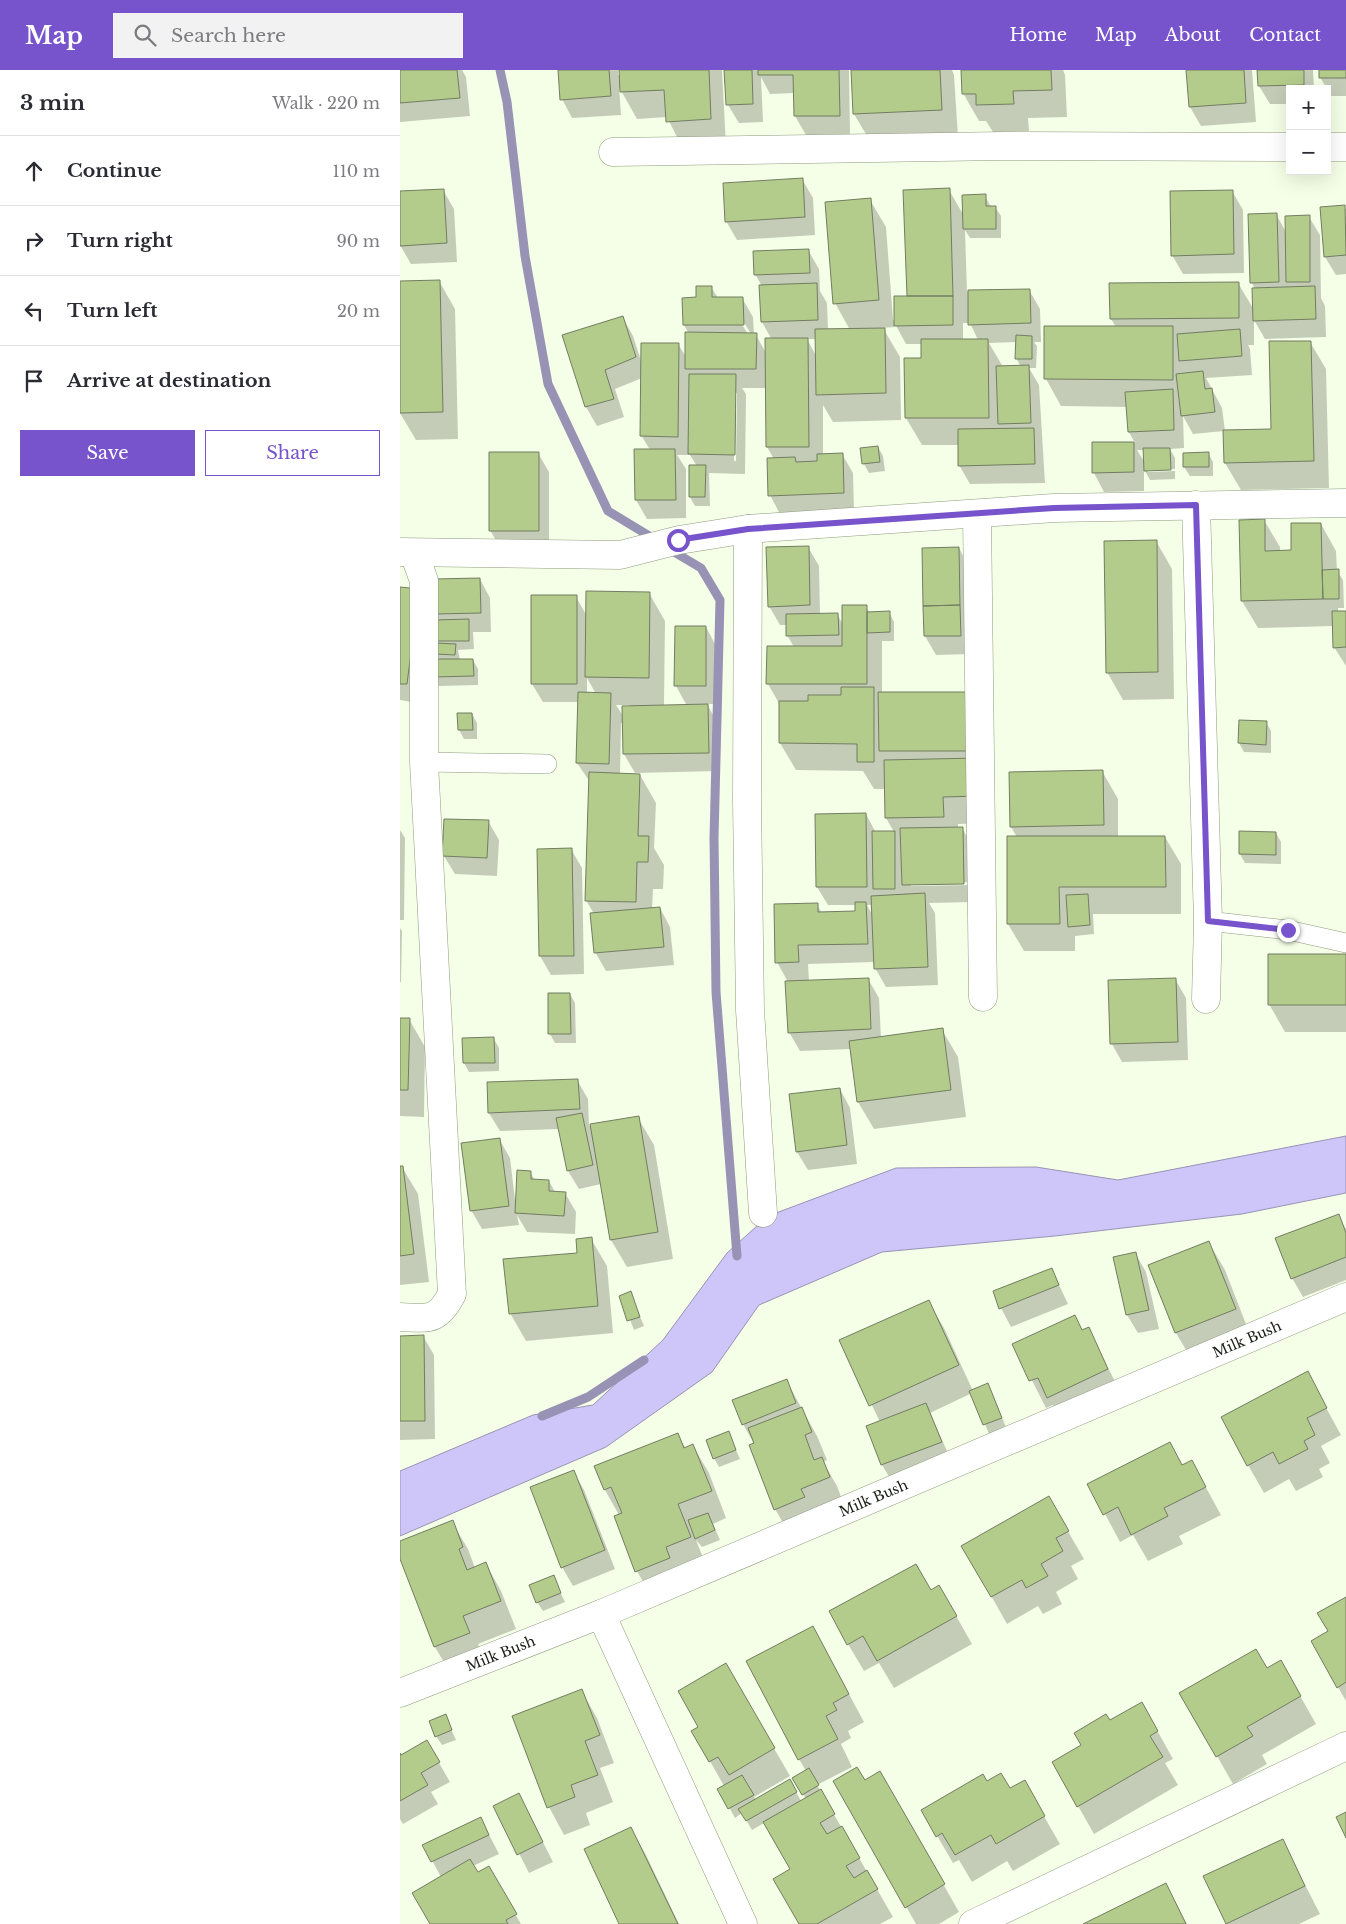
<!DOCTYPE html>
<meta charset="utf-8">
<style>
body{margin:0;font-family:"Libre Baskerville",serif;background:#f2f2f3;color:#2b2b33}
.controls{position:absolute;right:15px;top:15px;display:grid;overflow:hidden;border-radius:0px;box-shadow:0 5px 20px #0002}
.controls button{width:45px;height:45px;display:grid;place-items:center;padding:0;border:0;border-bottom:1px solid #e1e1e2;background:#fff;color:#2b2b33;font:25px sans-serif}
.stop{position:absolute;width:15px;height:15px;margin:-11px;border:4px solid #7753cc;border-radius:50%;background:#fff}
.stop.end{background:#7753cc;border-color:#fff;box-shadow:0 1px 5px #0008}
.list{margin:0;padding:0;list-style:none}
h2{display:flex;justify-content:space-between;align-items:center;height:65px;margin:0;padding:0 20px;font-size:21px}
h2 small{font-size:16px;font-weight:400;color:#7c7c81}
.list li{display:grid;grid-template-columns:32px 1fr auto;gap:15px;align-items:center;box-sizing:border-box;height:70px;padding:0 20px;border-top:1px solid #e1e1e2}
.list b{display:block;font-size:19px;white-space:nowrap}
.list em{font-size:16px;font-style:normal;color:#7c7c81}
.actions{display:flex;gap:10px;padding:15px 20px}
.actions a{flex:1;padding:11px 0;border:1px solid #7753cc;border-radius:0px;text-align:center;font-size:18px;color:#7753cc}
.actions .main{background:#7753cc;color:#fff}
.icon{flex:none;width:28px;height:28px;fill:none;stroke:currentColor;stroke-width:2;stroke-linecap:round;stroke-linejoin:round}
.map{position:relative;flex:none;width:946px;height:1854px;overflow:hidden}
header{display:flex;align-items:center;gap:30px;box-sizing:border-box;height:70px;padding:0 25px;background:#7753cc;color:#fff}
header strong{font-size:24px}
nav{display:flex;gap:28px;margin-inline-start:auto;font-size:18px}
.search{width:350px;height:45px;background:#f2f2f3;display:flex;align-items:center;gap:12px;box-sizing:border-box;padding:0 18px;border-radius:0px;color:#7c7c81;font-size:19px}
main{display:flex}
aside{flex:1;background:#fff}
.map>svg:first-child{display:block}
</style>
<header>
<strong>Map</strong>
<div class="search"><svg class="icon" aria-label="search" viewBox="0 0 24 24"><circle cx="10" cy="10" r="6"/><path d="M15 15l6 6"/></svg>Search here</div>
<nav><a>Home</a><a>Map</a><a>About</a><a>Contact</a></nav>
</header>
<main>
<aside>
<h2>3 min<small>Walk · 220 m</small></h2>
<ul class="list">
<li><svg class="icon" aria-label="ahead" viewBox="0 0 24 24"><path d="M12 20V5M6 11l6-6 6 6"/></svg><div><b>Continue</b></div><em>110 m</em></li>
<li><svg class="icon" aria-label="right" viewBox="0 0 24 24"><path d="M7 20v-9h11M14 6l5 5-5 5"/></svg><div><b>Turn right</b></div><em>90 m</em></li>
<li><svg class="icon" aria-label="left" viewBox="0 0 24 24"><path d="M17 20v-9H6M10 6l-5 5 5 5"/></svg><div><b>Turn left</b></div><em>20 m</em></li>
<li><svg class="icon" aria-label="arrive" viewBox="0 0 24 24"><path d="M6 21V4h12l-3 4 3 4H6"/></svg><div><b>Arrive at destination</b></div></li>
</ul>
<div class="actions"><a class="main">Save</a><a>Share</a></div>
</aside>
<div class="map">
<svg width="946" height="1854" viewBox="0 0 946 1854">
<rect width="100%" height="100%" fill="#f5ffe7"/>
<path fill="#cec5f9" stroke="#9893b5" d="M946,1066V1123L842,1144L655,1166L482,1182L359,1235L312,1302L206,1377L0,1466V1401L133,1345L193,1335L263,1270L327,1183L368,1146L496,1098L636,1097L718,1110Z"/>
<path fill="#0003" fill-rule="evenodd" d="M0,0H62L66,7L70,46L0,52Z
M159,0H218V5H220V0H322L326,76L283,79L267,47L237,49L219,17L221,45L172,48L162,29Z
M326,0H449L450,64L406,65L395,46L394,23L370,24L361,7L363,52L339,53L328,35Z
M452,0H552L554,5L558,67L470,71L454,44Z
M562,0H663L665,5L667,47L628,48L629,61L593,62L586,51H579L563,23Z
M788,0H852L856,52L801,56L790,37Z
M859,0H913L914,19H890V34H870L859,16Z
M920,0H946V26H931L920,7Z
M402,109L413,128L415,165L337,170L326,151Z
M43,120L54,139L57,192L11,194L0,175V122Z
M549,120L564,146L585,126L591,137H595L601,146V168H570L565,160L567,222L629,220L640,239L641,272H634L637,276L636,298H629L639,315L645,413L570,414L559,395V375H522L506,348L522,290V274H506L494,252V257L483,258L500,287L501,350L433,352L423,335V385L442,384L453,403L454,441L380,444L370,425L374,389L367,377V318H342L346,324L345,404L309,403L310,436H295L290,427L297,396L290,385H277L286,399V448L247,449L236,430L250,380L241,365L242,308L215,319L224,347L197,356L186,337L164,266L223,248L233,266L241,291L278,274L286,287L289,264L284,255L298,228L311,217L318,228H342L353,247L354,265H356L366,283L372,270L362,252V216L355,204L408,180L419,199L420,221L427,233L428,260H450L435,233L470,130L486,157L493,250H495L509,228ZM342,249L351,264H348L339,250ZM563,253H570L578,270H563ZM407,269H416V286ZM617,272L616,288L621,297H603L589,273ZM334,323H337L336,391H334Z
M832,121L843,140L844,203L783,204L772,185Z
M944,136L946,140V204L936,205L925,187Z
M876,144L886,162L909,147L920,165L921,228L925,236L926,267L865,269L854,250V275H848L850,279L852,305L806,308L822,338L825,361H872L910,272L926,299L929,418L841,420L825,393L824,361L793,364L783,346L784,378L770,379L775,388V399H748V402L775,401V409L750,410L744,399V421L704,422L694,403L693,374L735,373L729,362L727,337L661,336L646,309L716,257L711,249L838,213L854,240L855,219L852,213ZM737,380H744L745,393Z
M39,211L55,239L58,369L16,370L0,343V213Z
M478,377L483,386L485,401L469,403L464,394L462,379Z
M138,383L149,402V479H101L90,460Z
M808,383L813,392V406H790L784,397V384Z
M864,450L880,477V482L892,481L921,454L936,481L937,501L943,510L944,538H938V542H946V596L934,577L933,556L858,558L842,531Z
M756,471L772,499L774,629L723,630L707,602Z
M408,477L419,496L420,545L437,544L443,555L466,537L470,543L489,542L494,552V571H482V623H566L594,753L558,754V758H562L573,777L574,832L529,833L535,843L538,915L486,917L475,898V892L408,894L409,911L468,909L479,928L481,968L542,960L558,987L566,1047L474,1059L458,1032L451,979L400,981L389,962L388,912L377,892L417,835L422,843L456,842V835H428L417,817L466,744L476,763L494,762L486,748V719H474L463,701L396,700L380,673V635L368,614L394,577L387,565V555H380L369,536ZM570,812V815L511,816V814ZM467,835H473V846Z
M559,478L569,497L571,584L536,585L525,566Z
M80,509L90,528L91,562H73L74,579L58,580L60,590H73L78,599V615L39,616L34,606L40,590L36,584L39,575L37,571L40,551L36,544Z
M0,518L17,633L0,630Z
M249,523L265,551L264,636H287L276,616L306,557L316,576V634H307L318,654L319,701L235,703L224,684L223,653H221L220,705H240L256,733L254,778L264,795L263,819H253L252,839L260,838L270,857L274,895L206,901L195,882L194,844L186,830L190,712L177,693L179,632H143L132,614L176,527L187,546ZM187,608L196,624H187ZM216,635H230V637L223,646Z
M59,644H72L77,653V669H64L59,660Z
M866,652L871,661V683L844,682L839,673Z
M702,701L718,729V767H765L781,794V844H693L694,864L675,866V881H624L608,854L617,767L611,757Z
M88,751L99,770L97,806L55,804L44,786Z
M0,760L5,768L4,850H0Z
M876,763L881,772V794L845,793L840,784Z
M171,779L182,798L184,904L151,905L140,886Z
M0,858L2,861L1,912H0Z
M946,886V962H885L869,934Z
M775,909L786,928L788,990L722,992L712,974Z
M170,924L175,933L176,973H155L150,964Z
M0,949H9L25,977L24,1047L0,1046Z
M94,969L99,978V1001L69,1002L64,993Z
M177,1010L188,1029L189,1056L238,1048L254,1075L273,1189L227,1197L211,1170L201,1114L179,1119L168,1101L160,1059L100,1061L89,1043Z
M440,1019L450,1038L457,1094L408,1100L397,1082Z
M99,1069L110,1088L115,1130L130,1102L135,1110L149,1111L155,1122L165,1123L176,1142L175,1164L127,1162L117,1145L119,1155L82,1159L71,1140Z
M0,1097H2L18,1124L29,1212L0,1215Z
M938,1145L946,1159V1210L903,1227L892,1208Z
M191,1169L207,1196L213,1263L126,1271L110,1243L178,1184Z
M809,1173L825,1200L851,1267L792,1290L776,1263L749,1196Z
M735,1183L746,1202L759,1259L738,1263L727,1245Z
M652,1200L668,1234L611,1257L601,1238Z
M230,1223L244,1256L234,1260L221,1226Z
M528,1231L544,1258L573,1321L588,1315L606,1357L589,1364L572,1323L530,1343L551,1390L493,1413L482,1395L467,1357L480,1352L441,1271Z
M674,1246L683,1261L688,1259L723,1327L664,1355L653,1335L646,1338L614,1275Z
M23,1266L34,1285L35,1369L0,1370V1267Z
M907,1303L941,1365L921,1376L930,1393L919,1399L923,1407L896,1421L889,1409L864,1423L848,1395Z
M386,1310L417,1366L427,1390L423,1392L437,1416L444,1435L391,1467L375,1439L354,1374L343,1354Z
M328,1362L340,1389L319,1397L314,1388Z
M278,1365L286,1379L293,1376L309,1403L326,1448L313,1454L320,1470L302,1477L296,1470L306,1495L252,1528L237,1501L219,1445L205,1420Z
M770,1373L783,1396L792,1392L821,1445L779,1466L783,1474L748,1491L733,1465L720,1472L689,1414Z
M173,1401L184,1420L215,1499L173,1516L162,1497Z
M648,1427L684,1489L671,1496L678,1509L656,1522L662,1534L643,1544L638,1536L607,1554L563,1476Z
M52,1452L68,1479L75,1498L86,1494L101,1521L116,1559L78,1574L85,1591L51,1604L35,1577L0,1486V1472Z
M153,1507L165,1532L143,1541L137,1532Z
M531,1521L555,1544L572,1574L494,1618L479,1593L464,1601L448,1574Z
M946,1528V1631L912,1572L929,1562Z
M413,1557L464,1652L448,1661L451,1668L441,1674L452,1697L417,1715L493,1847L480,1854H401L391,1800L364,1753L352,1760L342,1743L335,1748L319,1719L324,1716L293,1661L300,1658L326,1595L390,1706L354,1727L356,1730L390,1711L401,1731L406,1729L394,1709L406,1701L399,1689Z
M881,1592L916,1654L862,1685L867,1694L833,1714L781,1623L867,1600Z
M181,1620L197,1648L214,1693L200,1698L213,1732L186,1743L190,1755L164,1765L149,1737Z
M742,1633L773,1689L765,1693L778,1715L694,1764L653,1692L683,1675L709,1652Z
M45,1646L56,1670L42,1675L36,1666Z
M27,1672L50,1712L31,1722L38,1734L3,1754L0,1749V1685Z
M480,1703L559,1842L539,1854H516L435,1712L464,1711Z
M587,1712L610,1720L624,1712L660,1774L613,1801L607,1791L572,1812L559,1790L553,1793L522,1740Z
M119,1725L153,1792L129,1803L95,1736Z
M81,1749L99,1784L73,1796L78,1804L88,1798L121,1854H31L41,1807L24,1775Z
M231,1758L246,1785L279,1854H220Z
M882,1770L920,1844L899,1854H827L805,1807Z
M766,1814L787,1854H685Z"/>
<g fill="none" stroke-linecap="round" stroke-linejoin="round">
<path stroke="#9893b5" stroke-width="9" d="M100,0L107,32L125,186L148,314L208,441L256,470
M269,479L301,498L320,530L314,768L316,922L337,1186
M142,1346L188,1327L244,1290"/>
</g>
<path fill="#b3cc8b" stroke="#727d62" d="M0,0H57L60,28L0,33Z
M158,0H209L211,26L160,30Z
M219,0H309L311,49L266,52L264,20L220,22Z
M324,0H352L353,34L326,35Z
M358,0H439L440,46H394L393,5H358Z
M451,0H540L542,40L453,44Z
M561,0H651L652,20L613,21L614,34L576,35V24H562Z
M786,0H844L846,33L789,37Z
M857,0H904V15L858,16Z
M919,0H946V8H919Z
M403,108L405,147L325,152L323,113Z
M550,118L553,226H507L503,120Z
M44,119L47,173L0,176V121Z
M833,120L834,184L771,186L770,121Z
M586,124V136H596V159H563L562,125Z
M471,128L479,230L433,234L425,132Z
M945,135L946,185L924,187L920,137Z
M877,143L879,212L850,213L848,144Z
M910,145V212H886L885,146Z
M409,179L410,203L354,205L353,181Z
M40,210L43,342L0,343V211Z
M839,212V248L710,249L709,213Z
M417,213L418,250L361,252L359,215Z
M296,216H312V227H343L344,255H283L282,228L296,227Z
M915,216L916,249L853,251L852,218Z
M630,219L631,253L568,255V220Z
M494,226H553V255L494,256Z
M223,246L236,287L205,300L214,329L185,337L162,265Z
M644,256H773V310L644,309Z
M485,258L486,323L416,325L415,259Z
M840,259L842,286L779,291L777,264Z
M285,262L357,263L356,299H285Z
M616,265L632,266V289H615Z
M365,268H408L409,377H366Z
M521,269H588L589,348H505L504,288H521Z
M869,271H911L914,391L824,393L823,360L871,359Z
M241,273H279L278,367L240,366Z
M629,295L631,353L598,354L596,296Z
M803,301L805,319L812,318L815,342L781,346L776,304Z
M289,304H336L335,385L288,384Z
M773,319L774,360L728,362L725,322Z
M634,358L635,394L558,396V359Z
M692,372H734V402L692,403Z
M478,376L480,392L462,394L460,378Z
M743,378H770L771,400L744,401Z
M234,379H275L276,430H235Z
M89,382H139V461H89Z
M809,382V397H783V383Z
M443,383L444,423L368,426L367,388L395,387L396,392L417,391V384Z
M289,395H306L305,427H289Z
M865,449V481L891,480V453H921L923,529L841,531L839,450Z
M757,470L758,602L706,603L704,471Z
M409,476L410,535L368,537L366,477Z
M559,477L560,535L523,536L522,478Z
M939,499V529H923L922,500Z
M80,508L81,543L35,544L34,509Z
M0,517L19,519L7,614H0Z
M186,521L250,522L249,608L185,607Z
M131,525H177V614H131Z
M442,535H467V614H366L367,576H442Z
M560,535L561,566H524L523,536Z
M490,541V562L467,563V542Z
M932,541H946V577L933,578Z
M438,543L439,565L386,566V544Z
M69,549V571H36L35,550Z
M275,556H306V616H274Z
M35,573L56,574L55,585L35,584Z
M32,589H73L74,606L33,607Z
M441,617H474V692H457V674L379,673V631H408V625H441Z
M178,622L211,623L209,694L176,693Z
M478,622H567L568,681H479Z
M308,634L309,683L223,684L222,636Z
M57,643H72L73,660H58Z
M839,650L867,651L866,675L838,673Z
M578,688L579,726L543,727L544,747L485,748L484,690Z
M703,700L704,755L610,757L609,702Z
M189,702L240,704L238,766H249L248,792H237L236,832L185,831Z
M466,743L467,817H416L415,744Z
M44,749L89,750L87,788L42,786Z
M563,757L564,814L502,815L500,758Z
M472,761H495V819H473Z
M839,761L876,762V785L839,784Z
M607,766H765L766,817H659L660,854H607Z
M172,778L174,886H139L137,779Z
M525,823L528,897L474,899L471,826Z
M688,824L690,855L668,857L666,825Z
M455,832H466L468,874L398,875L399,892L375,893L374,834L418,833V842L455,841Z
M260,837L264,877L194,883L190,843Z
M868,884H946V935H868Z
M469,908L471,959L388,963L385,911Z
M776,908L778,972L710,974L708,910Z
M148,923H170L171,964H148Z
M0,948H10L8,1020H0Z
M543,958L551,1020L457,1032L449,971Z
M94,967L95,993H63L62,968Z
M178,1009L180,1039L88,1043L87,1012Z
M440,1018L447,1075L396,1082L389,1024Z
M182,1043L193,1095L167,1101L156,1048Z
M239,1046L258,1162L210,1170L190,1054Z
M100,1068L109,1136L70,1141L61,1073Z
M0,1096H3L14,1184L0,1186Z
M117,1100L131,1101V1109L149,1110V1121L166,1122L164,1146L115,1143Z
M939,1144L946,1163V1187L891,1209L875,1168Z
M192,1167L198,1236L109,1244L103,1189L177,1183L176,1169Z
M809,1171L836,1239L775,1263L748,1195Z
M736,1182L749,1240L726,1245L713,1187Z
M652,1198L659,1215L599,1239L593,1221Z
M231,1221L240,1247L227,1251L219,1226Z
M529,1230L559,1295L469,1336L439,1270Z
M675,1245L682,1260L689,1257L708,1299L647,1328L638,1308L629,1311L612,1274Z
M24,1265L25,1351H0V1266Z
M908,1301L927,1338L907,1348L915,1365L904,1371L908,1379L879,1394L873,1382L847,1396L821,1347Z
M387,1309L396,1333L342,1355L332,1330Z
M588,1313L602,1348L583,1355L569,1321Z
M526,1333L542,1372L481,1395L466,1356Z
M402,1337L412,1362L405,1365L414,1390L422,1387L430,1407L401,1419L405,1427L374,1440L349,1375L354,1373L348,1358Z
M329,1361L336,1380L313,1389L306,1370Z
M278,1363L284,1378L293,1374L312,1421L278,1434L291,1467L266,1477L270,1488L235,1502L214,1446L222,1443L211,1417L204,1420L194,1396Z
M770,1372L782,1395L792,1390L806,1417L764,1438L768,1446L731,1465L718,1437L703,1445L687,1414Z
M174,1400L205,1480L161,1498L130,1417Z
M649,1426L669,1461L656,1468L663,1481L641,1494L648,1506L626,1518L622,1510L591,1527L561,1476Z
M308,1443L315,1460L295,1469L288,1450Z
M53,1450L63,1477L59,1479L67,1500L86,1492L101,1531L63,1546L70,1563L34,1577L0,1489V1471Z
M516,1494L531,1520L539,1515L557,1546L477,1591L463,1566L447,1575L429,1541Z
M154,1505L161,1523L136,1533L129,1515Z
M946,1527V1612L937,1618L911,1571L928,1561L917,1543Z
M413,1556L449,1624L433,1633L437,1640L426,1646L438,1669L398,1690L346,1591Z
M856,1579L867,1598L881,1590L901,1626L847,1657L853,1666L816,1687L779,1623Z
M326,1593L375,1678L329,1705L318,1687L309,1692L291,1661L298,1657L278,1621Z
M182,1619L200,1665L185,1671L198,1705L171,1715L175,1727L147,1738L112,1646Z
M742,1632L758,1661L750,1666L763,1687L677,1737L652,1692L681,1675L674,1663L706,1644L710,1650Z
M46,1644L52,1660L35,1667L29,1651Z
M27,1670L40,1692L21,1703L28,1715L0,1731V1683L1,1685Z
M457,1697L465,1710L480,1701L545,1814L505,1838L433,1711Z
M409,1698L419,1715L402,1725L392,1708Z
M601,1703L610,1718L625,1710L645,1746L596,1774L591,1765L555,1785L542,1763L536,1767L521,1740L583,1704L587,1711Z
M342,1705L354,1725L328,1739L317,1719Z
M390,1709L397,1722L346,1751L338,1739Z
M421,1719L435,1744L420,1753L427,1764L442,1756L460,1788L446,1796L454,1808L467,1800L478,1819L417,1854H399L373,1809L390,1799L363,1752Z
M119,1723L143,1772L117,1785L93,1736Z
M946,1742V1768L936,1747Z
M81,1747L89,1765L31,1792L22,1775Z
M231,1757L278,1854H219L184,1779Z
M883,1769L905,1816L826,1854L803,1806Z
M70,1789L78,1802L89,1796L117,1844L106,1850L108,1854H30L12,1823Z
M766,1813L786,1854H683Z"/>
<g fill="none" stroke-linecap="round" stroke-linejoin="round">
<g stroke="#8f9a7e" stroke-width="20">
<path id="lane" d="M24,692L147,694
M808,851L888,860L946,873"/>
</g>
<g stroke="#8f9a7e" stroke-width="29">
<g id="street">
<path d="M927,77H946"/>
<path d="M213,82L604,76L890,77"/>
<path d="M796,435L808,851L806,929"/>
<path d="M577,445L583,927"/>
<path d="M348,459L347,731L350,940L363,1143"/>
<path d="M0,482L220,485L279,470L348,459L654,438L946,433"/>
<path d="M0,1247C29,1248 37,1252 52,1224L24,692V511L14,483"/>
<path d="M201,1544L343,1854"/>
<path id="s1" d="M0,1623L201,1544L946,1227"/>
<path d="M573,1854L946,1676"/>
</g>
</g>
<use href="#lane" stroke="#fff" stroke-width="19"/>
<use href="#street" stroke="#fff" stroke-width="28"/>
</g>
<g fill="none" stroke-linecap="round" stroke-linejoin="round">
<path stroke="#7753cc" stroke-width="6" d="M278,470L348,459L654,438L796,435L808,851L888,860"/>
</g>
<g text-anchor="middle" dominant-baseline="central" stroke-width="4.5" stroke-linejoin="round" paint-order="stroke">
<g font-size="14" fill="#1b1f15" stroke="#f5ffe7">
<text stroke="none"><textPath href="#s1" startOffset="918">Milk Bush</textPath></text>
<text stroke="none"><textPath href="#s1" startOffset="512">Milk Bush</textPath></text>
<text stroke="none"><textPath href="#s1" startOffset="108">Milk Bush</textPath></text>
</g>
</g>
</svg>
<div class="controls">
<button>+</button>
<button>−</button>
</div>
<div class="stop" style="left:278px;top:470px"></div>
<div class="stop end" style="left:888px;top:860px"></div>
</div>
</main>
